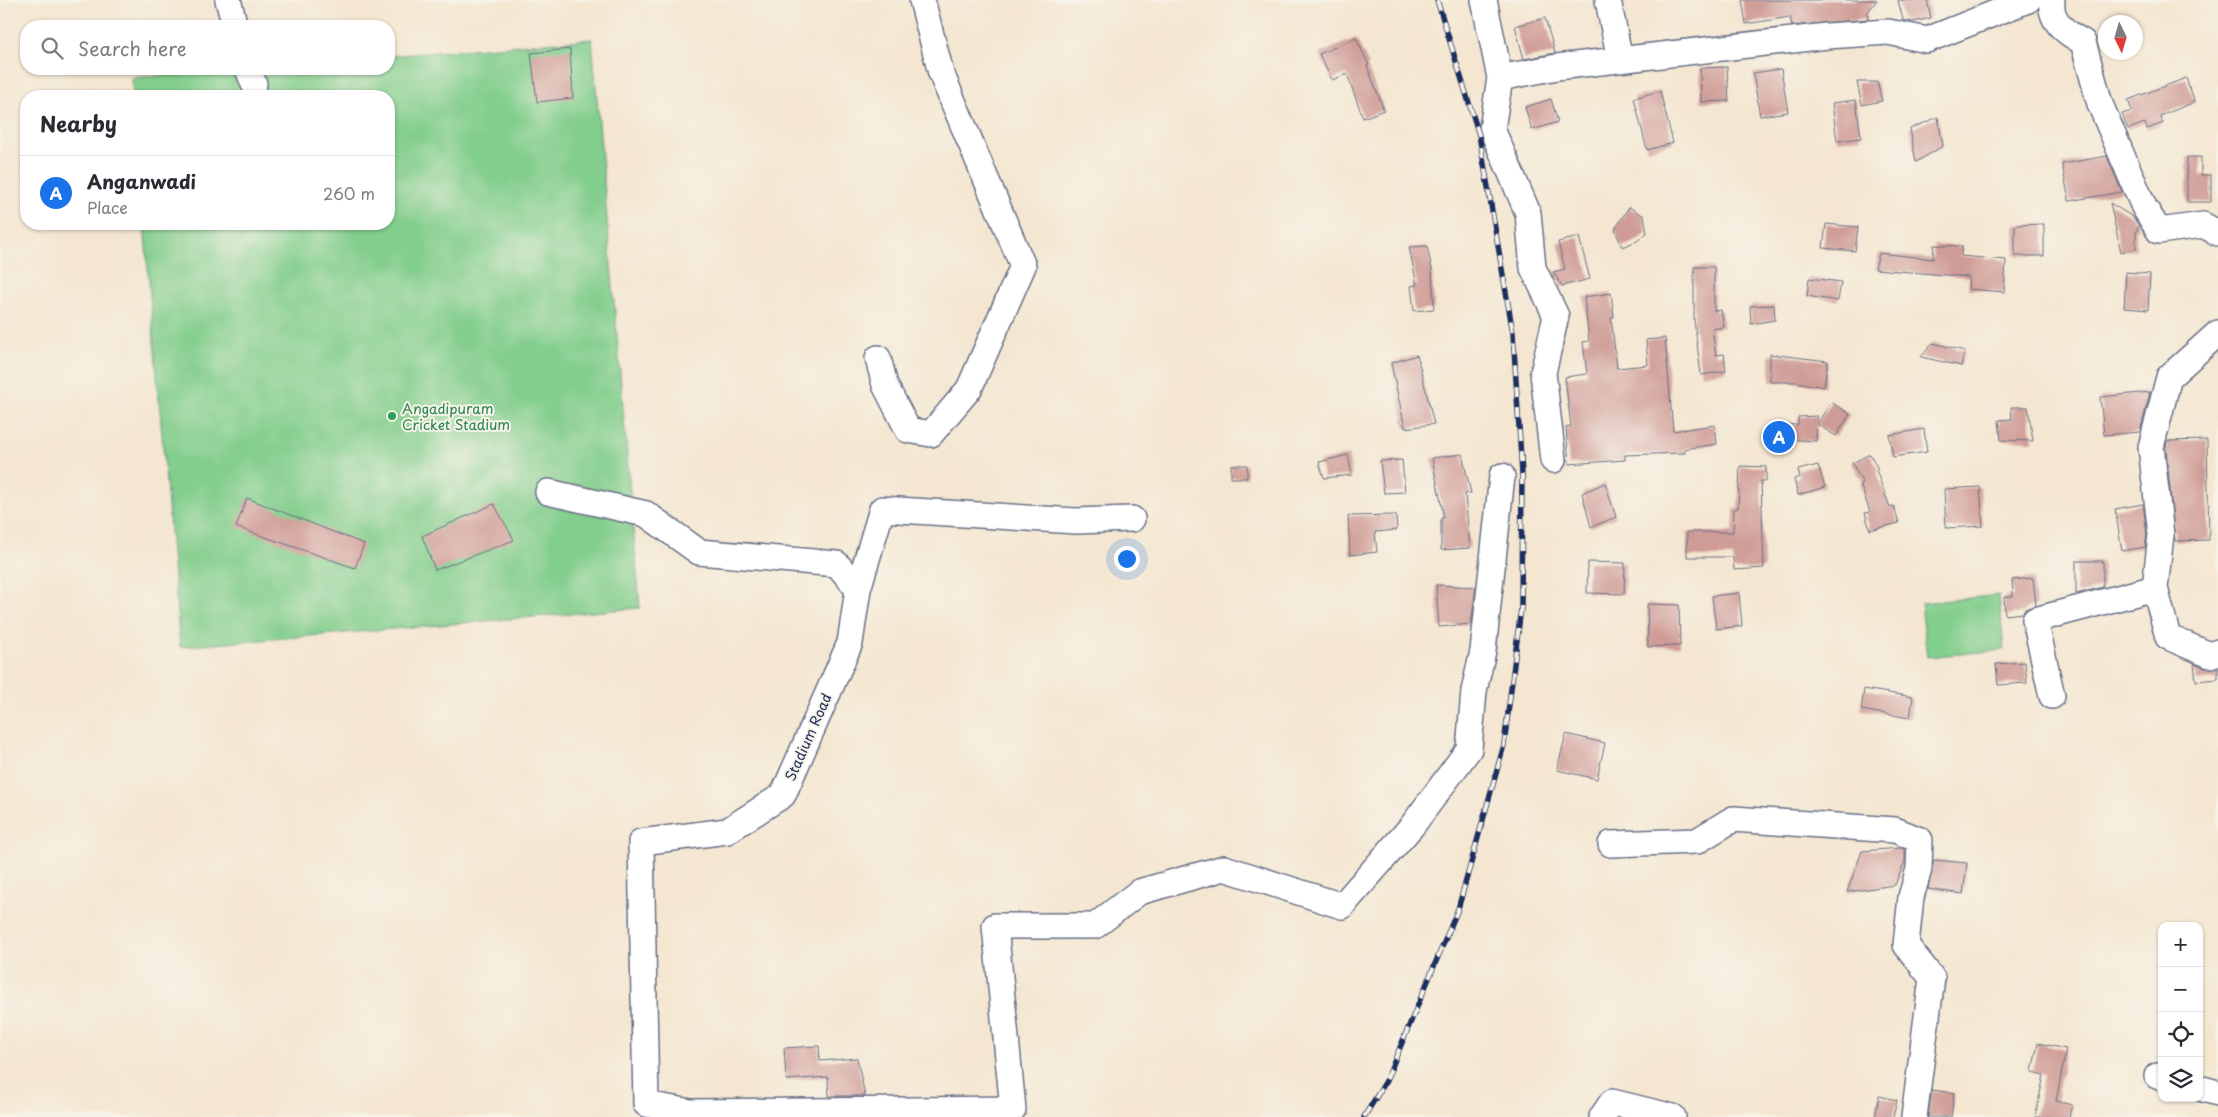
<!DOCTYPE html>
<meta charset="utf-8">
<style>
body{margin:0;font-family:"Playpen Sans",sans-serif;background:#f7f7f7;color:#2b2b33}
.controls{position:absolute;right:15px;bottom:15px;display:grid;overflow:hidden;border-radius:10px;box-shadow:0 1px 4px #0004}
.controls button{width:45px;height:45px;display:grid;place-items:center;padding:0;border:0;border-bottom:1px solid #e1e1e2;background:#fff;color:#2b2b33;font:25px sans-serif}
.compass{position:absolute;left:2098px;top:15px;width:45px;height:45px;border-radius:50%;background:#fff;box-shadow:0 1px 4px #0004;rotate:175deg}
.you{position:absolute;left:1126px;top:558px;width:18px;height:18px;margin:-12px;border:4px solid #fff;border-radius:50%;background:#1a73e8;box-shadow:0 0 0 8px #1a73e833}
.badge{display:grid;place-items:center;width:32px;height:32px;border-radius:50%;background:#1a73e8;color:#fff;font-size:16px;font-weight:700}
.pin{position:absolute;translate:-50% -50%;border:2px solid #fff;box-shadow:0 1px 5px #0006}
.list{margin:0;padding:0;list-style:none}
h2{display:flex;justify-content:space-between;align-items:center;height:65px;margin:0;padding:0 20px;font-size:21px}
h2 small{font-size:16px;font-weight:400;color:#7c7c81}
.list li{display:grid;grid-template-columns:32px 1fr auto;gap:15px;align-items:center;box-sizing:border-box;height:75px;padding:0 20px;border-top:1px solid #e1e1e2}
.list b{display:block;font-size:19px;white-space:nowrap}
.list p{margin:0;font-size:16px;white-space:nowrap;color:#7c7c81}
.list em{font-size:16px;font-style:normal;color:#7c7c81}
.icon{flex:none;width:28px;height:28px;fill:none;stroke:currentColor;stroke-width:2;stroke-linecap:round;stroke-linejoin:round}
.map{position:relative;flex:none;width:2218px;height:1117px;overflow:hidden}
.search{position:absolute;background:#fff;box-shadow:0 1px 4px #0004;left:20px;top:20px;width:375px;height:55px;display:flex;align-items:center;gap:12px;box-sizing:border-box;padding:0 18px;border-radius:20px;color:#7c7c81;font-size:19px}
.panel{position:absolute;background:#fff;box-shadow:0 1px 4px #0004;left:20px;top:90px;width:375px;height:140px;border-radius:20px}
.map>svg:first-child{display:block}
</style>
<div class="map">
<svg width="2218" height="1117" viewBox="0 0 2218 1117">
<rect width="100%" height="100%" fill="#f7f3e8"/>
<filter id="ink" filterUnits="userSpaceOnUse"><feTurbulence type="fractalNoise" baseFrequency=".02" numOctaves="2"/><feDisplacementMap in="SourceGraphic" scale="10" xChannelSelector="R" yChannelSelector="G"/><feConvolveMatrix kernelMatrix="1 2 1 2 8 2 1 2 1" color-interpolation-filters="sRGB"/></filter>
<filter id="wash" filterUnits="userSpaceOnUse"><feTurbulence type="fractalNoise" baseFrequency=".0096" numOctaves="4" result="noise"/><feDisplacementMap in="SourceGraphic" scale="20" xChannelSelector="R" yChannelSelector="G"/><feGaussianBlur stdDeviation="1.12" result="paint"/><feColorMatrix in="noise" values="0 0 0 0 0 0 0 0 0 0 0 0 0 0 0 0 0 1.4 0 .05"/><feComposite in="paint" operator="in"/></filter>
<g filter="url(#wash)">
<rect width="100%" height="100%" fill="#f4e6d0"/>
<path fill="#82ce8c" stroke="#4e7e75" d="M592,39L640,608L180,647L144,224H389V96H133L132,78L244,69H389V56Z
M1999,595L2004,650L1927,657L1921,603Z"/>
<g id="blocks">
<path fill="#cf9b96" d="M1742,0H1877L1867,13L1868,19L1792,26L1790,17L1746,24Z
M1898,0H1927L1931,18L1913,22L1903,20Z
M1545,18L1555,53L1524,59L1515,26Z
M1356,38L1369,65L1367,66L1384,110L1363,118L1347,74L1332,80L1319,54Z
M570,49L573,98L537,102L531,53Z
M1727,67L1729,101L1701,102L1700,68Z
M1781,69L1788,112L1760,116L1753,73Z
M2186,78L2195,102L2160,116L2163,123L2147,129L2145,123L2128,129L2122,114L2132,111L2128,100Z
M1857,82H1877L1882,101L1862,105Z
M1660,91L1673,143L1647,150L1634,98Z
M1551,99L1558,122L1532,130L1525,107Z
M1856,100L1861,138L1837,141L1832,103Z
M1938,117L1943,146L1916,162L1910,129Z
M2107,156L2122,192L2069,201L2062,164Z
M2187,157H2201V175H2211V202H2187Z
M2110,203L2133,217L2139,226L2136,231V249L2121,252Z
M1629,207L1644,216L1647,233L1637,241L1622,247L1615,229Z
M1826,224L1858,227L1855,251L1823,248Z
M2044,224V256H2015V225Z
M1579,237L1590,279L1562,286L1553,272L1565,269L1558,242Z
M1934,245L1962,246L1961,256L2006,260L2004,292L1968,289L1969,277L1875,269L1879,253L1933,259Z
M1427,246L1432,270L1434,309L1414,311L1411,286L1417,285L1409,247Z
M1694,267H1714V311L1721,310L1724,327L1712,329L1716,355L1724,354L1726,371L1701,375L1694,320Z
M2126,272L2150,274L2148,310L2124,308Z
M1809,278L1841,282L1838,301L1807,296Z
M1611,293L1614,317L1611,318L1617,368L1648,365L1646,340L1665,338L1673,431L1715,425L1717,444L1684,449L1685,453L1625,455V460L1569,464L1566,427L1571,426L1565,377L1587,374L1583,342L1589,341L1584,297Z
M1774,305L1775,320L1751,324L1750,306Z
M1933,343L1965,351L1961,366L1921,357Z
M1770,354L1828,361L1824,387L1795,382H1770Z
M1417,355L1434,424L1405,428L1391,363Z
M2150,392L2140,432L2104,435L2100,397Z
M1831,402L1850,414L1836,436L1817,424Z
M2011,407H2028L2033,441L2001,440L1999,420L2012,419Z
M1817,416L1816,441L1782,439L1778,424L1798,425V417Z
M1924,429L1927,452L1893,457L1889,435Z
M2207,440L2209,540L2175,541L2166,448L2167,441Z
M1462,454L1471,493L1465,494L1470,548L1441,550V518H1444L1432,458Z
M1870,454L1878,469L1876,470L1890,507L1894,506L1899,523L1870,530L1865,513L1870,512L1860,484L1863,483L1852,463Z
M1348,455L1352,475L1324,478L1319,462Z
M1402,460L1405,492L1384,493L1380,461Z
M1231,465H1247V478H1231Z
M1818,465L1825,487L1798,495L1794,479L1800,477L1798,470Z
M1740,466L1766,467V481H1761L1764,568L1734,570L1733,557H1687V532H1733L1734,509L1738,508Z
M1605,483L1616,517L1591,527L1582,493Z
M1980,487L1983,526L1946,528L1944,489Z
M247,498L364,544L355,568L236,527Z
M494,504L514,540L435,570L422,536Z
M2143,504L2147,535L2145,547L2122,551L2115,509Z
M1396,515L1397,530L1375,532L1377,552L1350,555L1348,516Z
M2076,561H2103V587L2076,594Z
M1588,562L1625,563L1624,594L1587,593Z
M2033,578L2036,605L2025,609L2023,613L2005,615L2004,597L2013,596L2012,580Z
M1436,585L1476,587L1471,624L1439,627Z
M1739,593L1742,626L1716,629L1712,596Z
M1647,604L1679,605L1680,646L1648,647Z
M2025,662L2027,683L1998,685L1996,664Z
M2194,664L2205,668L2218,667V679L2196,681Z
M1864,689L1913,697L1910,718L1861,710Z
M1566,734L1605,743L1597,779L1557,770Z
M1901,848L1905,850V861L1895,885L1847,892L1862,851Z
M1934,860L1967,863L1963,894L1928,889Z
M2038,1043L2066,1049L2056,1101L2072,1105L2069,1117H2035L2044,1075L2032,1072Z
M819,1046L820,1061L857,1058L865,1096H829L828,1077L786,1080L784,1048Z
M1932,1090L1954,1093L1951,1117H1928Z
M1879,1096L1897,1100L1893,1117H1875Z"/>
</g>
</g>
<g filter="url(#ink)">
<use href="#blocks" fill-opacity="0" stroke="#676f86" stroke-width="1"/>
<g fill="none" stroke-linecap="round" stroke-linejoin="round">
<g stroke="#676f86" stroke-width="28">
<path id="minor" d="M228,0L235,26
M1484,0L1500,78L1492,129L1528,213L1533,268L1556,316L1543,373L1553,460
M1608,0L1620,60
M2052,0C2049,21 2066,33 2083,42L2100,104L2144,207L2159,231L2203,225L2218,233
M248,69L254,84
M1500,78L1557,67L1827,36L1888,32L1927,40L2028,0
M2218,333L2169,377L2151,447L2161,535L2155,588L2168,637L2210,655L2218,652
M878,358L885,385L908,430L931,434L969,389L1023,266L941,73L922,0
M548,492L646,514L699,552L837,564L858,589L850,643L783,795L727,831L641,842L646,1104L691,1112L1013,1109L995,926H1095L1139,892L1224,868L1342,906L1412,826L1469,749L1474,691L1483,651L1502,476
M858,589L882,509L1076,521L1132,519
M2052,696L2035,620L2155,588
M1611,844L1697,841L1733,819L1895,830L1920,840L1919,869L1911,897L1906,945L1932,978L1914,1117
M2157,1076L2162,1078
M2199,1088L2218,1093
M1602,1117L1612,1102L1673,1117"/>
</g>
<use href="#minor" stroke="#fff" stroke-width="25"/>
<g stroke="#1b2f5e" stroke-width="5.5">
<path id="rail" d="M1364,1117L1386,1081L1458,909L1504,745L1521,608L1522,474L1513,333L1479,135L1437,0"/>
</g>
<use href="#rail" stroke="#f7f3e8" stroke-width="4" stroke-dasharray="11" stroke-linecap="butt"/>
</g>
</g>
<circle fill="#2e9e5b" stroke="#f7f3e8" stroke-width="2" cx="392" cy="416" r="5"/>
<g text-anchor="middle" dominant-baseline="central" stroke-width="4" stroke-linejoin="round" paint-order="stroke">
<g font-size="14" fill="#27864d" stroke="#f7f3e8" text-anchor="start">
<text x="402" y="408">Angadipuram<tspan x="402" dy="16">Cricket Stadium</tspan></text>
</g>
<g font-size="14" fill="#1b2f5e" stroke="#f7f3e8">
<text transform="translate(808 737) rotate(-66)">Stadium Road</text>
</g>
</g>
</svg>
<div class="controls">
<button>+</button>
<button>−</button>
<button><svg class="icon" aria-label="locate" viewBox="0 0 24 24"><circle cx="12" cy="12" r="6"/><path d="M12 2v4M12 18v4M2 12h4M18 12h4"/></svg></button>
<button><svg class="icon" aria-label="layers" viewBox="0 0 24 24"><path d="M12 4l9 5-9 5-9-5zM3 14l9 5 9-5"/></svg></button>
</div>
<svg class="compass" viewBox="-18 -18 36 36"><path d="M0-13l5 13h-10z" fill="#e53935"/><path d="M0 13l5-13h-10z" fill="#7c7c81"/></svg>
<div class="you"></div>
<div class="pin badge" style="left:1779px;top:437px">A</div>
<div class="search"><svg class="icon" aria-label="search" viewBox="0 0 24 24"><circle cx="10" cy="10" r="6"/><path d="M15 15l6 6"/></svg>Search here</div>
<section class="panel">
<h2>Nearby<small></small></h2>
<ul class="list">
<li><span class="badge">A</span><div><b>Anganwadi</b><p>Place</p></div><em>260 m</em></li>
</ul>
</section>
</div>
